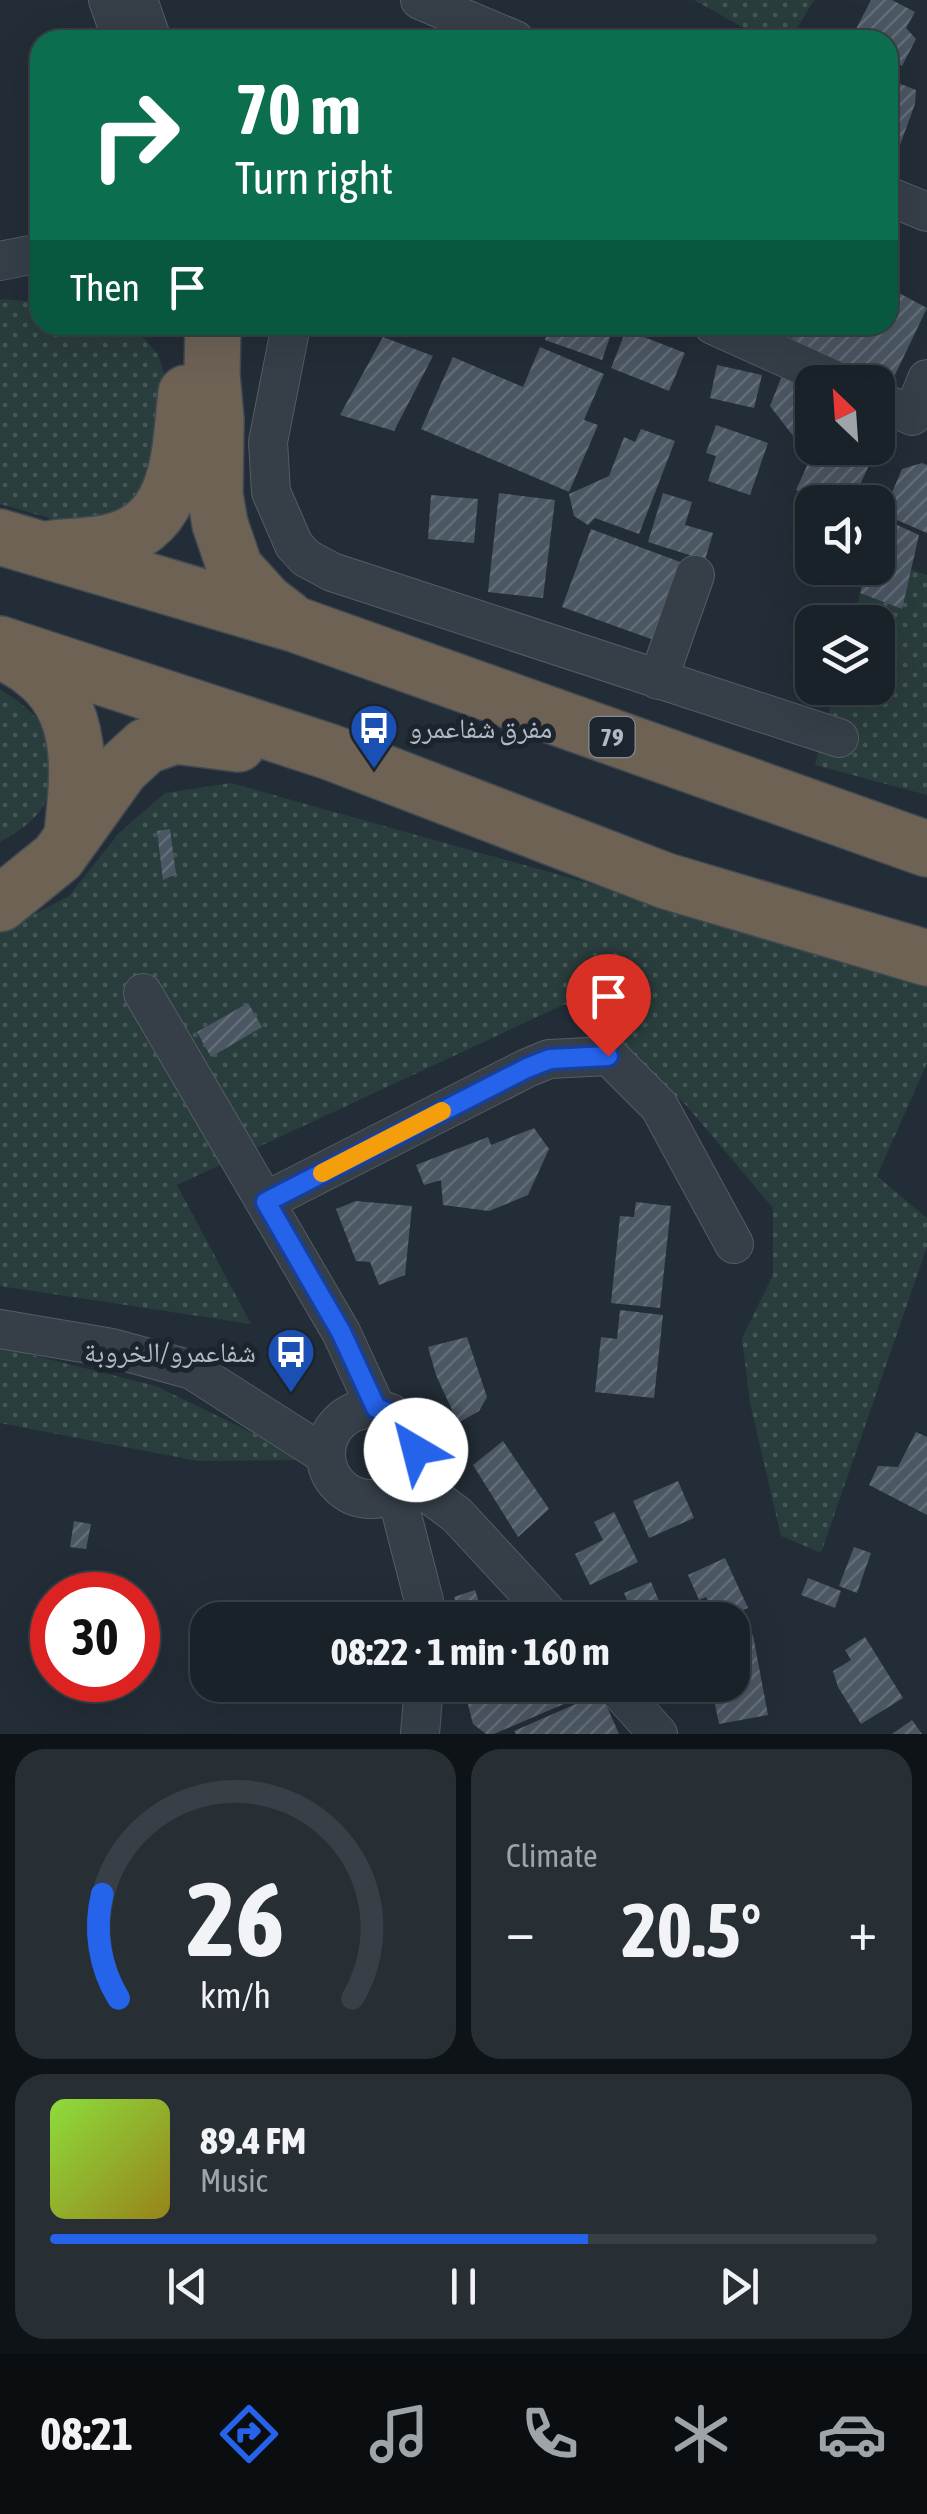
<!DOCTYPE html>
<meta charset="utf-8">
<style>
:root{--surface:#1a2229;--page:#272f35;--text:#f1f3f6;--muted:#9fa4a8;--line:#383f46;--accent:#2563eb}
body{margin:0;font-family:"Asap Condensed","Noto Naskh Arabic",sans-serif;background:var(--page);color:var(--text);height:100vh;display:flex;flex-direction:column;font-size:38px;white-space:nowrap}
*{box-sizing:border-box;margin:0}
p{font-size:32px;color:var(--muted)}
.icon{flex:none;width:55px;height:55px;fill:none;stroke:currentColor;stroke-width:2;stroke-linecap:round;stroke-linejoin:round}
.map{position:relative;height:1734px;overflow:hidden}
.details{display:flex;flex-direction:column;gap:15px;padding:15px;background:#0e1317;flex:1}
.details>*{flex:none}
.banner{position:absolute;left:30px;top:30px;width:868px;height:305px;border-radius:30px;box-shadow:0 10px 40px #0002,0 0 0 2px var(--line);background:#0b6e4f;color:#fff;overflow:hidden}
.needle{width:65px;rotate:335deg}
.tools{position:absolute;left:795px;top:365px;display:grid;gap:20px}
.tools a{display:grid;place-items:center;width:100px;height:100px;border-radius:20px;background:var(--surface);box-shadow:0 10px 40px #0002,0 0 0 2px var(--line);font-size:50px}
.speed{position:absolute;left:30px;top:1572px;display:flex;gap:20px;font-size:50px;font-weight:700;text-align:center}
.speed>*{display:grid;place-content:center;width:130px;height:130px;border-radius:50%;background:var(--surface);box-shadow:0 10px 40px #0002,0 0 0 2px var(--line);line-height:1}
.speed .limit{border:15px solid #d22;background:#fff;color:#111}
.pin{position:absolute;display:grid;place-items:center;width:85px;height:85px;color:#fff;margin:-102px -42px;border-radius:50% 50% 50% 0;rotate:-45deg;box-shadow:0 0 10px #0007}
.pin .icon{rotate:45deg}
.me{position:absolute;width:110px;margin:-55px;rotate:323deg;stroke-linejoin:round;filter:drop-shadow(0 0 8px #0008)}
.turn{display:flex;align-items:center;gap:35px;height:210px;padding:0 40px;font-size:45px}
.turn .icon{width:130px;height:130px;stroke-width:2.5}
.turn b{display:block;font-size:70px;line-height:85px}
.then{display:flex;align-items:center;height:95px;padding:0 40px;background:#0003;gap:20px;font-size:38px}
.big{font-size:75px;font-weight:700;line-height:1.1}
.details .widget{flex:1;display:flex;flex-direction:column;justify-content:center;gap:15px;min-width:0;padding:0 35px;border-radius:30px;background:var(--page)}
.details .dial{align-items:center;gap:0}
.dial svg{height:260px;overflow:visible;fill:none;stroke:var(--line);stroke-width:7;stroke-linecap:round;text-anchor:middle}
.dial text{fill:var(--text);stroke:none}
.song{display:flex;align-items:center;gap:30px}
.cover{width:120px;height:120px;border-radius:15px;background:linear-gradient(135deg,hsl(90 70% 55%),hsl(50 70% 35%))}
.played{height:10px;border-radius:5px;background:linear-gradient(90deg,var(--accent) 65%,var(--line) 65%)}
.keys{display:flex;justify-content:space-around;direction:ltr}
.heat{display:flex;justify-content:space-between;align-items:center;font-size:55px;direction:ltr}
.details .tiles{flex:1;display:grid;gap:15px;grid-template-columns:1fr 1fr}
.widget:last-child{grid-column:span 2}
.trip{position:absolute;left:190px;top:1602px;width:560px;height:100px;border-radius:30px;background:var(--surface);box-shadow:0 10px 40px #0002,0 0 0 2px var(--line);font-weight:700;line-height:100px;text-align:center}
.tabs{display:flex;height:160px;justify-content:space-around;align-items:center;background:#0a0e10;color:var(--muted)}
.tabs .icon{width:70px;height:70px}
.tabs .on{color:var(--accent)}
.tabs b{font-size:45px;color:var(--text)}
.map>svg:first-child{display:block}
.grass{fill:url(#grass-dots)}
.building{fill:url(#building-hatch)}
.lines{fill:none;stroke-linecap:round;stroke-linejoin:round}
.minor-casing{stroke:#545d66;stroke-width:40}
.highway-casing{stroke:#414a53;stroke-width:58}
.minor{stroke:#363f48;stroke-width:38}
.highway{stroke:#6d6254;stroke-width:55}
.route-casing{stroke:#184099;stroke-width:25}
.route{stroke:#2563eb;stroke-width:18}
.slow{stroke:#f59e0b;stroke-width:18}
.labels{text-anchor:middle;stroke-width:10;stroke-linejoin:round;paint-order:stroke}
.shield{fill:#1c242d;stroke:#848d97;stroke-width:2.5}
.shield-label{font-size:25px;font-weight:bold;fill:#b1bac4}
.poi-label{font-size:28px;fill:#b1bac4;stroke:#1c242d;text-anchor:start}
</style>
<div class="map">
<svg width="927" height="1734" viewBox="0 0 927 1734">
<defs>
<pattern id="grass-dots" width="8" height="8" patternUnits="userSpaceOnUse" patternTransform="scale(2.5)"><rect width="8" height="8" fill="#293d3c"/><path d="M2 2h.1M6 6h.1" fill="none" stroke="#465757" stroke-width="1.8" stroke-linecap="round"/></pattern>
<pattern id="building-hatch" width="6" height="6" patternUnits="userSpaceOnUse" patternTransform="scale(2.5)"><rect width="6" height="6" fill="#4b5763"/><path d="M-1 1l2-2M0 6l6-6M5 7l2-2" fill="none" stroke="#636d78"/></pattern>
</defs>
<rect width="100%" height="100%" fill="#232d37"/>
<path class="grass" d="M694,0H814L790,40H765Z
M0,299L40,302V325H126L143,337L158,354L167,382L163,467L134,515L74,525L0,504Z
M878,559L927,575V795L815,765L835,688H878V622H852L867,568H878Z
M0,689C15,699 31,709 41,725C52,743 54,791 42,808C32,823 16,833 0,842Z
M231,783L927,978V1063L877,1176L927,1218V1247L821,1553L781,1536L750,1403L742,1338L773,1275V1208L685,1104L565,1004L177,1185L251,1324L0,1286V932L69,896L119,833L165,793Z
M0,1347L156,1386L308,1460L198,1461L0,1423Z"/>
<path class="building" d="M871,0H892L915,12L906,28L916,39L902,66L888,58V40H877L856,29Z
M888,79L916,90L915,104L896,156L888,153Z
M888,287L927,308L882,402L878,382H848L775,325H888Z
M551,325H605L613,328L602,360L545,340Z
M626,330L685,353L669,391L611,368Z
M383,337L433,356L394,431L340,415Z
M540,347L604,374L584,420L598,425L569,492L421,429L453,357L523,387Z
M717,365L762,375L754,408L710,398Z
M783,373L812,399V435L800,445L770,406Z
M716,425L768,443L750,495L708,481L716,456L706,453Z
M641,429L675,441L639,534L595,518L588,525L574,516L569,494L609,476L624,437L635,442Z
M815,448H877L852,502H824L796,490Z
M922,463L927,465V533L883,514L902,469Z
M499,493L555,500L543,598L488,592Z
M663,493L692,502L685,525L713,533L705,560L648,542Z
M431,495L478,499L474,543L428,539Z
M884,519L919,535L902,609L860,593L868,568H878V539Z
M591,529L683,563L654,640L562,607Z
M170,829L176,874L163,880L157,831Z
M248,1003L262,1027L211,1057L197,1032Z
M534,1128L549,1149L528,1195L489,1211L443,1205L441,1180L424,1185L416,1165L488,1137L491,1145Z
M356,1201L412,1206L405,1275L379,1285L370,1262L356,1261L336,1209Z
M636,1202L671,1206L660,1308L611,1303L620,1216L634,1217Z
M620,1310L663,1315L654,1398L595,1392L601,1337L617,1339Z
M467,1337L487,1397L479,1411L458,1423L436,1375L428,1347Z
M916,1432L927,1437V1515L869,1485L878,1466L898,1467Z
M503,1441L549,1509L518,1537L473,1465Z
M678,1481L694,1518L649,1538L633,1501Z
M614,1512L638,1562L590,1585L575,1554L603,1540L594,1522Z
M74,1521L91,1524L86,1549L70,1547Z
M854,1547L871,1553L857,1593L839,1586Z
M725,1558L748,1608L716,1620L706,1597L699,1600L688,1575Z
M808,1578L841,1591L835,1608L801,1595Z
M651,1582L667,1620H624L619,1609L629,1605L624,1593Z
M475,1590L483,1614L494,1610L498,1620H462L454,1597Z
M753,1635L768,1715L719,1724L711,1685H732V1639Z
M865,1637L903,1698L861,1724L838,1687L833,1671L851,1660L845,1650Z
M463,1685H576L587,1694L494,1734H486L473,1724Z
M601,1693L619,1734H516L514,1731Z
M912,1720L922,1734H892Z"/>
<g class="lines">
<g class="minor-casing">
<path id="minor" d="M108,0L122,40
M138,0L152,40
M420,0L515,40
M888,196L927,212
M0,261L40,253
M291,325L268,442L271,492L294,545L306,558L332,572L839,738
M713,325L839,382
M878,400L912,416L927,379
M658,680L695,575
M143,993L341,1332L376,1408
M266,1201L527,1068L549,1059L609,1056L659,1106L734,1244
M0,1329L112,1348L192,1370L325,1455
M326 1454a45 45 0 1 1 90 0a45 45 0 1 1-90 0Z
M409,1479L457,1515L554,1620
M396,1492L424,1601V1620
M614,1685L658,1734
M420,1734L424,1685"/>
</g>
<g class="highway-casing">
<path id="highway" d="M213,325L212,375L216,419L215,495L220,524L235,568L266,602L287,618
M0,537L297,625L927,849
M53,548C72,546 91,546 109,542C182,526 179,452 186,393
M0,644L330,752L666,881L927,958
M7,654C16,659 26,664 34,671C87,710 78,778 72,834
M0,904L58,857L121,769L146,746L175,736L238,744"/>
</g>
<use href="#minor" class="minor"/>
<use href="#highway" class="highway"/>
</g>
<g class="lines">
<g class="route-casing">
<path id="route" d="M416,1450C410,1426 399,1415 376,1408L341,1332L266,1202L527,1068L550,1059L608,1056"/>
</g>
<use href="#route" class="route"/>
<path class="slow" d="M322,1173L442,1111"/>
</g>
<defs>
<g id="bus-pin" transform="scale(2.5)"><path d="M0 17L-7.5 6A9.5 9.5 0 1 1 7.5 6Z" fill="#1a4fb4" stroke="#1c242d"/><path d="M-5-6H5V4H4V6H2V4H-2V6H-4V4H-5ZM-3.5-4V0h7V-4ZM-3.5 1.2v1.5H-2V1.2ZM2 1.2v1.5H3.5V1.2Z" fill="#fff"/></g>
</defs>
<g fill-rule="evenodd">
<use href="#bus-pin" x="374" y="728"/>
<use href="#bus-pin" x="291" y="1352"/>
</g>
<g class="labels">
<rect class="shield" x="589.5" y="717" width="45" height="40" rx="8"/>
<g class="shield-label">
<text x="612" y="746">79</text>
</g>
<g class="poi-label">
<text x="409" y="738">مفرق شفاعمرو</text>
<text x="256" y="1362" text-anchor="end">شفاعمرو/الخروبة</text>
</g>
</g>
</svg>
<div class="tools">
<a><svg class="needle" viewBox="-14 -14 28 28"><path d="M0-13l5 13h-10z" fill="#e53935"/><path d="M0 13l5-13h-10z" fill="#9fa4a8"/></svg></a>
<a><svg class="icon" aria-label="sound" viewBox="0 0 24 24"><path d="M4 9h4l5-4v14l-5-4H4zM17 9q2 3 0 6"/></svg></a>
<a><svg class="icon" aria-label="layers" viewBox="0 0 24 24"><path d="M12 4l9 5-9 5-9-5zM3 14l9 5 9-5"/></svg></a>
</div>
<div class="speed"><div class="limit">30</div></div>
<div class="pin" style="left:608px;top:1056px;background:#d93025"><svg class="icon" aria-label="arrive" viewBox="0 0 24 24"><path d="M6 21V4h12l-3 4 3 4H6"/></svg></div>
<svg class="me" style="left:416px;top:1450px" viewBox="-20 -20 40 40"><circle r="19" fill="#fff"/><path d="M0-13L10 11 0 6-10 11z" fill="#2563eb"/></svg>
<div class="trip">08:22 · 1 min · 160 m</div>
<div class="banner">
<div class="turn"><svg class="icon" aria-label="right" viewBox="0 0 24 24"><path d="M7 20v-9h11M14 6l5 5-5 5"/></svg><div><b>70 m</b>Turn right</div></div>
<div class="then">Then<svg class="icon" aria-label="arrive" viewBox="0 0 24 24"><path d="M6 21V4h12l-3 4 3 4H6"/></svg></div>
</div>
</div>
<section class="details">
<div class="tiles">
<div class="widget dial"><svg viewBox="0 0 100 80">
<path d="M14 69A42 42 0 1 1 86 69"/>
<path d="M14 69A42 42 0 0 1 9 37" stroke="#2563eb"/>
<text x="50" y="56" font-size="32" font-weight="700">26</text>
<text x="50" y="72" font-size="11">km/h</text>
</svg></div>
<div class="widget"><p>Climate</p>
<div class="heat"><a>−</a><b class="big">20.5°</b><a>+</a></div>
</div>
<div class="widget">
<div class="song"><i class="cover"></i><div><b>89.4 FM</b><p>Music</p></div></div>
<div class="played"></div>
<div class="keys"><svg class="icon" aria-label="previous" viewBox="0 0 24 24"><path d="M18 5L8 12l10 7zM5 5v14"/></svg><svg class="icon" aria-label="pause" viewBox="0 0 24 24"><path d="M8 5v14M16 5v14"/></svg><svg class="icon" aria-label="next" viewBox="0 0 24 24"><path d="M6 5l10 7-10 7zM19 5v14"/></svg></div>
</div>
</div>
</section>
<nav class="tabs">
<b>08:21</b>
<svg class="icon on" aria-label="directions" viewBox="0 0 24 24"><path d="M12 3l9 9-9 9-9-9zM9 14v-3h6M13 9l2 2-2 2"/></svg>
<svg class="icon" aria-label="music" viewBox="0 0 24 24"><path d="M9 18V5l10-2v13"/><circle cx="6" cy="18" r="3"/><circle cx="16" cy="16" r="3"/></svg>
<svg class="icon" aria-label="phone" viewBox="0 0 24 24"><path d="M5 4h4l2 5-3 2q2 4 5 5l2-3 5 2v4C11 20 4 13 5 4z"/></svg>
<svg class="icon" aria-label="climate" viewBox="0 0 24 24"><path d="M12 3v18M4 7l16 10M4 17L20 7"/></svg>
<svg class="icon" aria-label="car" viewBox="0 0 24 24"><path d="M5 17H2v-5l4-1 3-4h7l3 4 3 1v5h-3M9 17h6M6 11h13"/><circle cx="7" cy="17" r="2"/><circle cx="17" cy="17" r="2"/></svg>
</nav>
